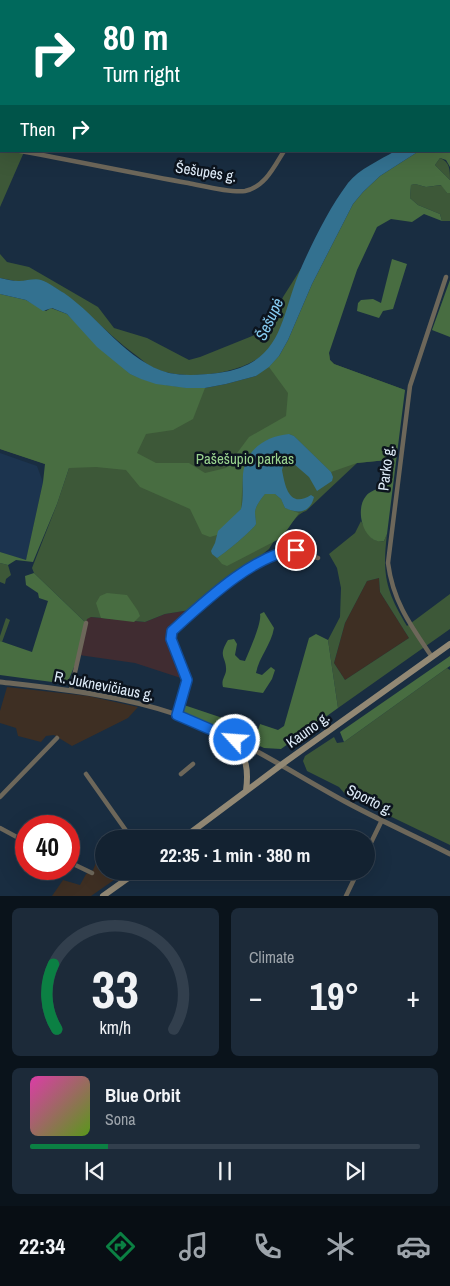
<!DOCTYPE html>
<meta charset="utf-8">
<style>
:root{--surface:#132231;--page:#1c2a39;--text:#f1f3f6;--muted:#9da4ab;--line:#323f4d;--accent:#0b8043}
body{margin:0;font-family:"Archivo Narrow",sans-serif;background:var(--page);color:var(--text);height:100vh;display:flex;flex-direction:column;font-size:19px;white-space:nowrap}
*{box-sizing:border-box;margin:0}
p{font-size:16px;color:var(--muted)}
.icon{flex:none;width:28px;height:28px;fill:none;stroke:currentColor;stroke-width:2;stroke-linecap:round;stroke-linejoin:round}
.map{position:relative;height:896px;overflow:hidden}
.drawer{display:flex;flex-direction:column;gap:12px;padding:12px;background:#0a131b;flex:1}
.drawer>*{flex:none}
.top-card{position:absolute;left:0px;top:0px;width:450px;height:152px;box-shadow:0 5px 20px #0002,0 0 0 1px var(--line);background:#00695c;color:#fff;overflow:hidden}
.speed{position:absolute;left:15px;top:815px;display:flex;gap:10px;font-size:25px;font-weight:700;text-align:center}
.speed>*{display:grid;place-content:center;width:65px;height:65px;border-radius:50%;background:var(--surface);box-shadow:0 5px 20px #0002,0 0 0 1px var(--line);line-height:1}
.speed .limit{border:8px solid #d22;background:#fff;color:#111}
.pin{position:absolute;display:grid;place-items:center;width:42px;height:42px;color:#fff;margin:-21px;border:2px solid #fff;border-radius:50%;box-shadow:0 1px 5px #0007}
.me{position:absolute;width:55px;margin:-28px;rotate:296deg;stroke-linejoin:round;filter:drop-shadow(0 0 4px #0008)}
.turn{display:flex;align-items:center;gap:18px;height:105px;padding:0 20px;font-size:22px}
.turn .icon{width:65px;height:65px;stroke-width:2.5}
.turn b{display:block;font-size:35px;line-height:42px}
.then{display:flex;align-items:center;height:48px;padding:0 20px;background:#0003;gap:10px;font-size:19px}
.big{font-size:38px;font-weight:700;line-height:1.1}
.drawer .card{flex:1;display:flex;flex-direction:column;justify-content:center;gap:8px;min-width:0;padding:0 18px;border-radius:8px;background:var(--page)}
.drawer .dial{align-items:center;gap:0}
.dial svg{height:130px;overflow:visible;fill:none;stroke:var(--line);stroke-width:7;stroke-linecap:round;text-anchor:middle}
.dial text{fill:var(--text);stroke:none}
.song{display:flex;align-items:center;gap:15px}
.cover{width:60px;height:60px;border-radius:8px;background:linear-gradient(135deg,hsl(320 70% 55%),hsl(90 70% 35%))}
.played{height:5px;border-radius:2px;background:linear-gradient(90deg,var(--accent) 20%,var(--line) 20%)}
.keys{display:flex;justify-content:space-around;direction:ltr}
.heat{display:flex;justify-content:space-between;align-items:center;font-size:28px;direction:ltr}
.drawer .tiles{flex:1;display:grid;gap:12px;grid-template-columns:1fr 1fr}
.card:last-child{grid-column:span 2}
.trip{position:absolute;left:95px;top:830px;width:280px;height:50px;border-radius:25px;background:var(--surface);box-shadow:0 5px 20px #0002,0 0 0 1px var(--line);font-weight:700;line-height:50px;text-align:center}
.tab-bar{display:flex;height:80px;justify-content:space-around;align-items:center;background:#080e14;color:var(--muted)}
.tab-bar .icon{width:35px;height:35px}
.tab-bar .selected{color:var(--accent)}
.tab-bar b{font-size:22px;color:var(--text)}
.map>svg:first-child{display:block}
.commercial{fill:#3e2f23}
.industrial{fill:#402c31}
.built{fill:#1c344f}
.green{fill:#3d5838;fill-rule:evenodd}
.forest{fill:#486d41}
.water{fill:#337190}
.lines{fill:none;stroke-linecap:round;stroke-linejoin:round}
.minor{stroke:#6d675a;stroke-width:4.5}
.tertiary{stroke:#6d675a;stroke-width:5}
.secondary{stroke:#928874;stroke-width:6}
.route-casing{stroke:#114b97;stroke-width:12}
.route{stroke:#1a73e8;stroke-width:9}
.labels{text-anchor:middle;stroke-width:5;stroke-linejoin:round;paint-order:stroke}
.street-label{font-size:15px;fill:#e0edfa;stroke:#0c141e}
.park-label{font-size:15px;fill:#9ad38f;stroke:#0c141e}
.water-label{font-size:16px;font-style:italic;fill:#88cef4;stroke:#0c141e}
</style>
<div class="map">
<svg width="450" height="896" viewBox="0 0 450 896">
<rect width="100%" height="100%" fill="#192d41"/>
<path class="commercial" d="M379,578L380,592L409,638L345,680L334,663L345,623L367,581Z
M7,687L88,696L138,707L128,718L72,746L54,735L46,736L41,742L18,736L16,728L0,723V711Z
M104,854V871H127L91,896H52L63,880L80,885L86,874L93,870L98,858Z"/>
<path class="industrial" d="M190,610L171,635L187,680L135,663L79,655L87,618L91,617L145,622L165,614Z"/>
<path class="built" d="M0,453L37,466L43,482L26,561L0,552Z"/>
<path class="green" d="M0,147L1,151L24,152L0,207Z
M440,158C450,162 450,170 450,180L435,165Z
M415,184L426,187L442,185L447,193H450V221H442L440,214L418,205L410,198L411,185Z
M0,254L7,262L29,267L98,307L114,328L147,338L189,360L200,357L260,333L271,325L283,297L302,267C293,291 286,324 272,345C253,375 181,383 152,367C146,364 141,359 137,356C119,343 104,328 88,314C75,303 63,291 48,284C37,278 27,282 15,281C10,280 5,279 0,278Z
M0,294L97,347L186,388H205L226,384L256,376L279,356L329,353L330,360L334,364L405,390L387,460L357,463L306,511C291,516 289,535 274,541L269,549L258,558L232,575L190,610L165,614L145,622L91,617L87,619L86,623L34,573L32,568L57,504L69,468L45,464L0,449Z
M361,521C367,531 371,543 384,541L387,534C382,575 386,591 407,626L450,594V629L338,708L328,640L340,617L341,588L337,568L329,554L355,533ZM379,578L380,592L409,638L345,680L334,663L345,623L367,581Z
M0,563L8,565L11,575L6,579L5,584L0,582Z
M6,618L10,620L2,642L0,641V636Z
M447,668L450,670V845L346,795L339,787L307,771L303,761L305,756L334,737L337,743L344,742Z"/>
<path class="forest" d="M450,123V167L446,160L440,158L435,165L450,180V193H447L441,185L426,187L415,184L411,185L410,198L418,205L440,214L442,221L424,214L412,222L391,219L377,227L357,270L329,353L330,360L334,364L405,390L387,534L384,541C364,545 354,510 366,496C369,492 375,490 379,488L387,460L357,463L331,472L294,436L289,434L243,475L241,509L217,535L210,537L202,534L190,509L140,487L126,470L96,467L69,468L57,504L33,562L16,560L8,565L0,563V552L26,560L43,482L45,464L0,449V294L26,300L46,311L51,308L67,314L130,374C154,385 179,388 205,388L193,419L173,430L146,434L137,453L156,463H189L205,473L226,468L249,437L286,416L288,393L269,367L279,356L288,340L312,284L353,204L363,192L380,176L419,151H449Z
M392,259L407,264L393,309L383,311L379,318L357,311L358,303L361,300L373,299L381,303Z
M450,280V337L432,330Z
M265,494H275L281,499L285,508L299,513L281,538L227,566L222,564L217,558C223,555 255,528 256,524C256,520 255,515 255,512C256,505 261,499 265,494Z
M34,573L86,623L79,655L67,684L0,675V641L32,652L48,601L39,598L38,593L26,585L25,576Z
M107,593L127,595L138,611L140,616L134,622L101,618L96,603L100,596Z
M264,612L274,628C271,645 259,657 256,673L262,675L271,667L275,670L272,679L263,693L223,687C221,680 225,677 226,671C227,656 217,658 228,640L234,639L237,644L235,655L240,660L245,661C249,651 262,623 260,614Z
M316,634L328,640L338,708L281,749L264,748L247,740H235L177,715L181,704L258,730L260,724L278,730L284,726L309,638Z
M450,656V666L447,668L344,742L340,732Z"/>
<path class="water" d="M395,151H419L380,176L363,192L353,204L312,284L288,340L279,356L269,367L256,376L226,384L205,388H186L156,384L141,379L130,374L97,347L67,314L52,308L43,311L26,300L0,294V278C6,279 12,281 19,281C26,281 35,278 41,280C50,283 57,289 64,293C99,317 127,362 169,373C184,376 202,375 218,373C286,363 279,317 302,266C314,239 330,207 348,183C359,169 380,160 395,151Z
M289,434L294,436L331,472L333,477L332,481L317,491L309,477L294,464L288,462L284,463L282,470C285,486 289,509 311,495L314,497C310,513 299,514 285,508L281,499L275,494H265C261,499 256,505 255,512C255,515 256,520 256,524C255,528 223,555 217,558L212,554L211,551L215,543L218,531L241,509C244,497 242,485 243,474C246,449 266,436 289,434Z"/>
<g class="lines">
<path class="minor" d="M328,0L330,1
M366,1L367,0
M0,147H1
M20,151C76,161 132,173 188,183C204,186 229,193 245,191C265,187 274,167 284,151
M432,657C411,626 393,602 388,563L410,386L446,277
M71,690L86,623
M177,715L187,680L171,639L172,631C197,608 259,551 293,550C301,550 310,556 318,558
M86,774L132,839
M181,774L193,764
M0,797L57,738
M0,828L26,842
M366,853L382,820
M69,862L92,873
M346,896L358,871"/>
<path class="tertiary" d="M0,682C59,689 119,695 175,714C236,735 289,771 344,801C379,820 415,836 450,854"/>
<path class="secondary" d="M235,740C246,760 249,768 246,791
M182,839L281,765L450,644
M103,896L138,871"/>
</g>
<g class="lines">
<g class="route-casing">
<path id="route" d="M235,740L177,715L187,680L171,639L172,631C202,604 255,553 296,550"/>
</g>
<use href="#route" class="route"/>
</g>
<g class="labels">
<g class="street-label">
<text transform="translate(206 172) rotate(9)" y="5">Šešupės g.</text>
<text transform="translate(386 468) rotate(-83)" y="5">Parko g.</text>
<text transform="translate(104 686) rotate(11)" y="5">R. Juknevičiaus g.</text>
<text transform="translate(308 730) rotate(-36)" y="5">Kauno g.</text>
<text transform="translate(370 800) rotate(27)" y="5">Sporto g.</text>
</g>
<g class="park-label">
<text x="245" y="464">Pašešupio parkas</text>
</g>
<g class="water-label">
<text transform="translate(269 319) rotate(-65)" y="6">Šešupė</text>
</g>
</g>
</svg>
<div class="speed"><div class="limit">40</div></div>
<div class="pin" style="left:296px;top:550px;background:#d93025"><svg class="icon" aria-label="arrive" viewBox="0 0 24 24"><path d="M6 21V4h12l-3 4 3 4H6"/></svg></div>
<svg class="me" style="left:235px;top:740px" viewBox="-20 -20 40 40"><circle r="17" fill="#1a73e8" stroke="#fff" stroke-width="3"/><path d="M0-11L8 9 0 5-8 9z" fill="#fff"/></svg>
<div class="trip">22:35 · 1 min · 380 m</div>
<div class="top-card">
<div class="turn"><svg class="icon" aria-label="right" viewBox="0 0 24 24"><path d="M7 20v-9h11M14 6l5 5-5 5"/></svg><div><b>80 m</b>Turn right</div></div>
<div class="then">Then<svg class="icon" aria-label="right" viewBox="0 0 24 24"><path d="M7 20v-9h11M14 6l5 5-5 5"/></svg></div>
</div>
</div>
<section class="drawer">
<div class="tiles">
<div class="card dial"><svg viewBox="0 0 100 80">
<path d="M14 69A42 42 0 1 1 86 69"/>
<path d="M14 69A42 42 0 0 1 12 29" stroke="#0b8043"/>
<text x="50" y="56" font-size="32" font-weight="700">33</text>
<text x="50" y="72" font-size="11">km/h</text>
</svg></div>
<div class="card"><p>Climate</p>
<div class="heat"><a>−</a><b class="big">19°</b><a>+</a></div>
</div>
<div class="card">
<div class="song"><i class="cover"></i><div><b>Blue Orbit</b><p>Sona</p></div></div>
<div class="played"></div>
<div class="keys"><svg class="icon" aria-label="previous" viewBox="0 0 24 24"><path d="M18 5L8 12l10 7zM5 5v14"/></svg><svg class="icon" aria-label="pause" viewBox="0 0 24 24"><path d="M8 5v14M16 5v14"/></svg><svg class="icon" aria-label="next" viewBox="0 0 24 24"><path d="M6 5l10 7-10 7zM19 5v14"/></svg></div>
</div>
</div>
</section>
<nav class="tab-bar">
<b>22:34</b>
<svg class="icon selected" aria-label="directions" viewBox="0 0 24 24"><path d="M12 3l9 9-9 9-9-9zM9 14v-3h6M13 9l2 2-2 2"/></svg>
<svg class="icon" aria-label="music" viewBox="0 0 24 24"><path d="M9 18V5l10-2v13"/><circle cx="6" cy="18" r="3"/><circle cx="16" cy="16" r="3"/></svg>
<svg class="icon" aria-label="phone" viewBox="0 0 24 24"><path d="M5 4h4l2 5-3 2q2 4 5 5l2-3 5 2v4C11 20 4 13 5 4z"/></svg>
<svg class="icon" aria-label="climate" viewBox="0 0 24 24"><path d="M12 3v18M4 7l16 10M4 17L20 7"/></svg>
<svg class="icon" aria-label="car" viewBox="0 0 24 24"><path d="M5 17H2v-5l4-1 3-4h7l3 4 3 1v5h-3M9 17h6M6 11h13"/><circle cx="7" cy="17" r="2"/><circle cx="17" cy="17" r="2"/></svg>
</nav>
